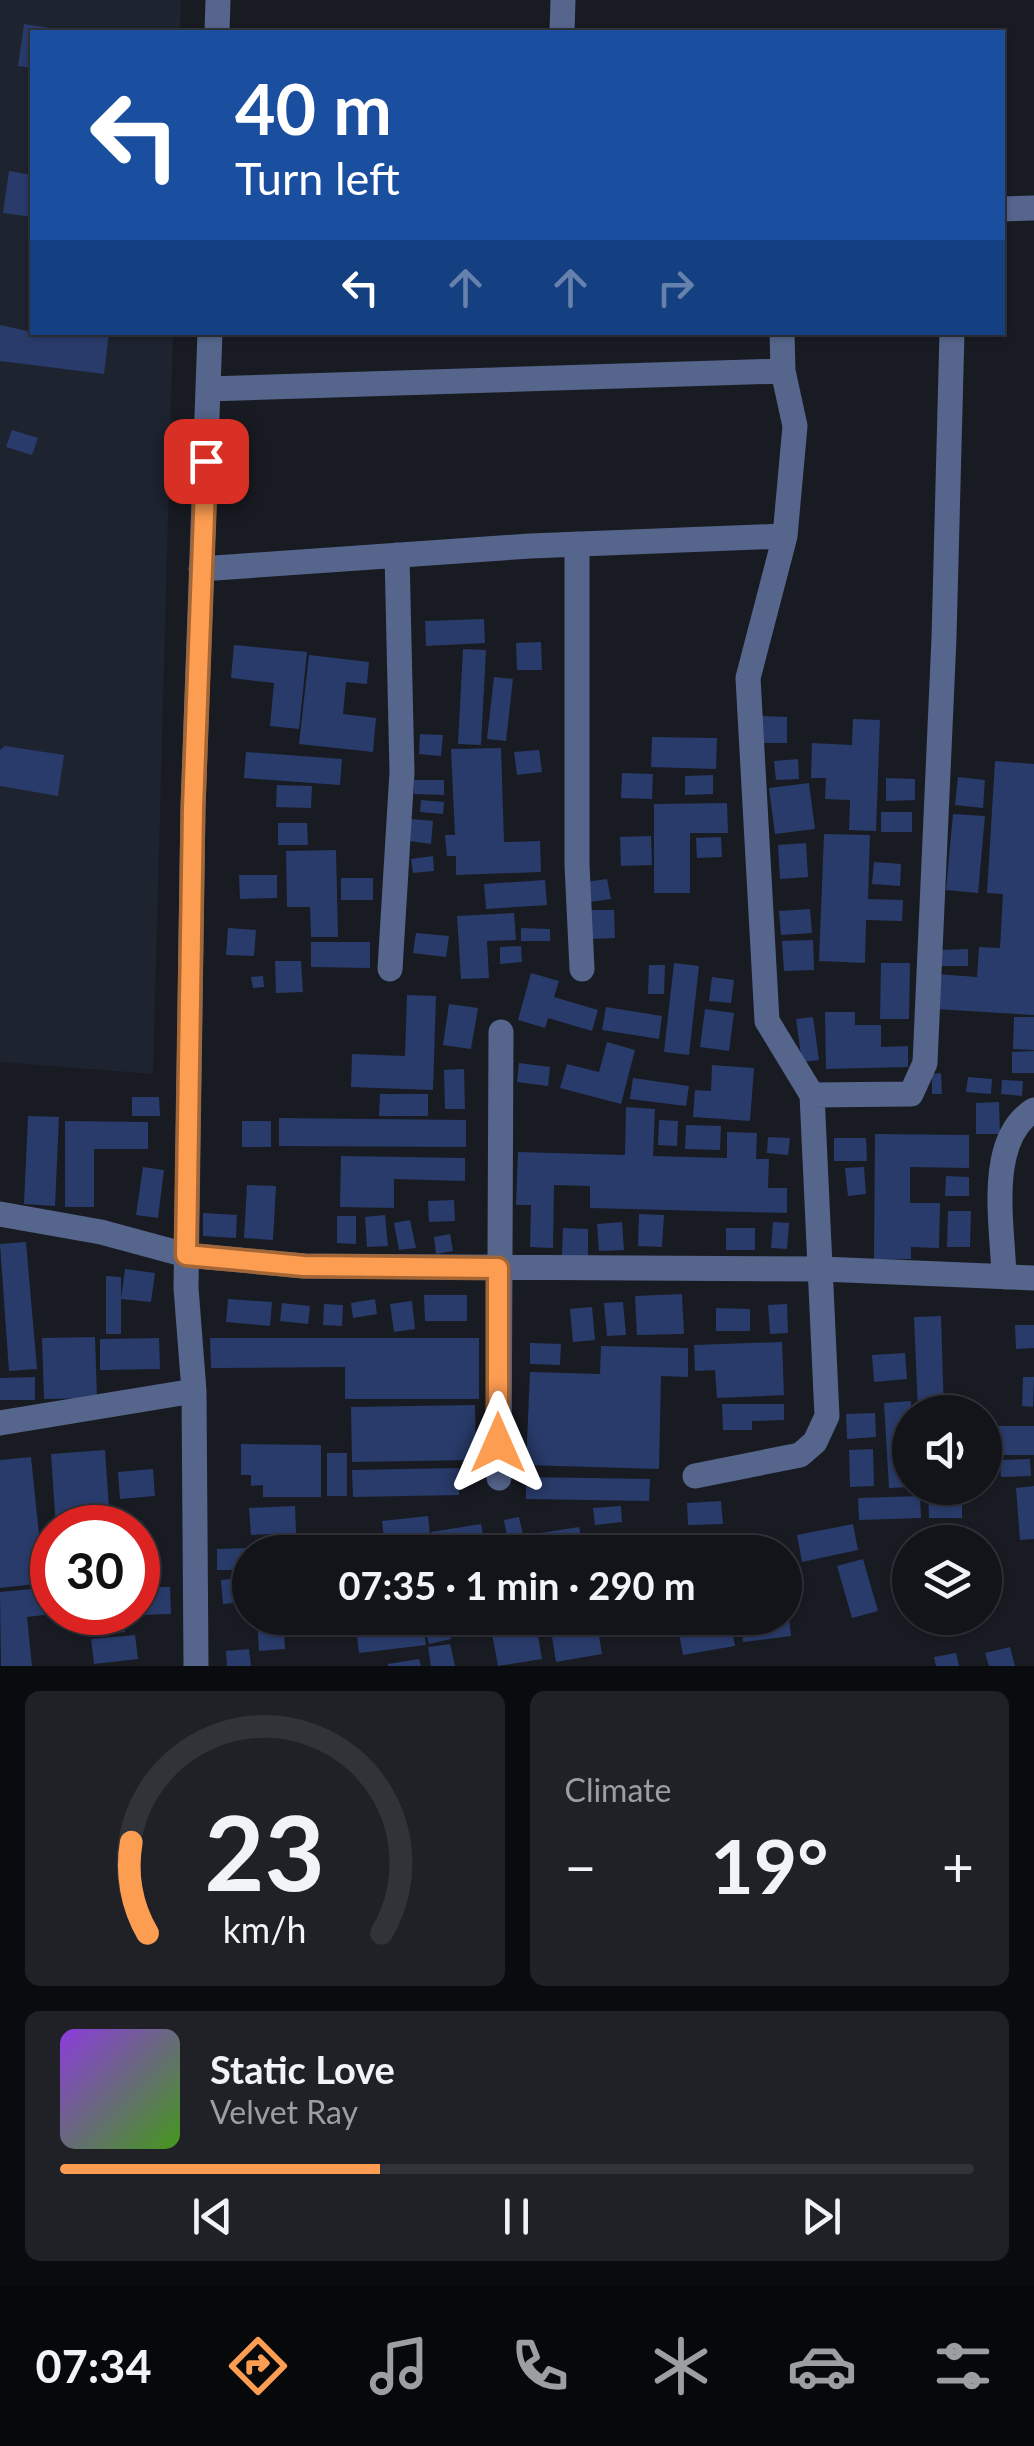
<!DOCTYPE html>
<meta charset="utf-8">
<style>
:root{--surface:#12141a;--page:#1f2127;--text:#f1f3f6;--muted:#9c9ea2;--line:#313339;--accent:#fc9d52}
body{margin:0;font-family:Lato,sans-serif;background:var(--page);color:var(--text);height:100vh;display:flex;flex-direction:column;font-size:38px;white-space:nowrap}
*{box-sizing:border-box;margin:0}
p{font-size:32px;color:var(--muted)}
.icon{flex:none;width:55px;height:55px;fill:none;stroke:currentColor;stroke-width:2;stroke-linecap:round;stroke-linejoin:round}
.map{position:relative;height:1666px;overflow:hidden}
.panel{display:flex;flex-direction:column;gap:25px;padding:25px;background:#0a0b0e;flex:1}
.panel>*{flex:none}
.top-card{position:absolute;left:30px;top:30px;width:975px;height:305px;border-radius:0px;box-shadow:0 2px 8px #0004,0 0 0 2px var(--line);background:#1a4fa0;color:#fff;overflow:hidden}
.tools{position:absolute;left:892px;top:1395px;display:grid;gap:20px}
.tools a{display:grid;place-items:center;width:110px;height:110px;border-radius:50%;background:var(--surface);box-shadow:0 2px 8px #0004,0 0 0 2px var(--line);font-size:50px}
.speed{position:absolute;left:30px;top:1505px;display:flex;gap:20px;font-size:50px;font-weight:700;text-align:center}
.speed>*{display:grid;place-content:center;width:130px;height:130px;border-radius:50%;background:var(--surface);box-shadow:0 2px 8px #0004,0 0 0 2px var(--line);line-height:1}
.speed .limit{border:15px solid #d22;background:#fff;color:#111}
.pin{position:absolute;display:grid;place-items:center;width:85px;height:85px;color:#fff;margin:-42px;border-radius:20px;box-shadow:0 5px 15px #0006}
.me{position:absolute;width:110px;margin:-55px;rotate:0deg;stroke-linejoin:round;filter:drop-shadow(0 0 8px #0008)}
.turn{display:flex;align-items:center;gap:35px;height:210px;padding:0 40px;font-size:45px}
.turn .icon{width:130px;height:130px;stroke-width:2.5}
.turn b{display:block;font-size:70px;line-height:85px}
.lanes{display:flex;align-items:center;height:95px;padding:0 40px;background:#0003;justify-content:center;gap:50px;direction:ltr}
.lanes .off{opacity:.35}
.big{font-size:75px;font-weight:700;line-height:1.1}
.panel .card{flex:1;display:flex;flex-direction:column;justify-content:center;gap:15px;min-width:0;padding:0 35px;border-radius:15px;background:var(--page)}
.panel .dial{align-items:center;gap:0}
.dial svg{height:260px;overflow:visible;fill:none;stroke:var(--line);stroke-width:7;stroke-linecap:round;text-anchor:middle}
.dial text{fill:var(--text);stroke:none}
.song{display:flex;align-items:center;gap:30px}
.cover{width:120px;height:120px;border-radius:15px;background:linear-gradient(135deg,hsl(270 70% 55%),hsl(100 70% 35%))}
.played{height:10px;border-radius:5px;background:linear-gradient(90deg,var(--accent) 35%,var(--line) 35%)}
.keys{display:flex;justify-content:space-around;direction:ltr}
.heat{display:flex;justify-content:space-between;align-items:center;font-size:55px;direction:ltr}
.panel .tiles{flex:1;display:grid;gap:25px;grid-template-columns:1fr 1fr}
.card:last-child{grid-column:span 2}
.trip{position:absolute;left:232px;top:1535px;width:570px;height:100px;border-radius:50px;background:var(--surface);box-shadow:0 2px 8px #0004,0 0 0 2px var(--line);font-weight:700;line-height:100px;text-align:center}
.menu{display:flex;height:160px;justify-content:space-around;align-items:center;background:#07080a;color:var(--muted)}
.menu .icon{width:70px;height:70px}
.menu .current{color:var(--accent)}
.menu b{font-size:45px;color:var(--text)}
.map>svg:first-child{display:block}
.built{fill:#1d232f}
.building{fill:#293b6a}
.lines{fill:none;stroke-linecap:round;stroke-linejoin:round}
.street{stroke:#55658c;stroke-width:25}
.route-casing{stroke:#a46635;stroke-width:25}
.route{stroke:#fc9d52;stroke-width:18}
</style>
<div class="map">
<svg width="1034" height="1666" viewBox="0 0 1034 1666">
<rect width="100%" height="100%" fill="#181b22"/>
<path class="built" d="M0,0H181L180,32H32V332L173,333L153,1074L0,1062Z"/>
<path class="building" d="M24,24L64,30L32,32V68L18,66Z
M9,171L32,175V217L3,213Z
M0,325L32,332H109L104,374L0,361Z
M12,430L38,438L32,455L6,447Z
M484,619L485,643L426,646L425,621Z
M541,642L542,670H517L516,643Z
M234,645L307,652L299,729L270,726L274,683L231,678Z
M463,649L486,650L481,745L458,744Z
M309,655L369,662L367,684L346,682L343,714L376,718L373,752L299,744Z
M494,677L513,679L506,741L487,739Z
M762,716L787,717V743H762Z
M853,719L880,720L876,831L849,830L850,800L825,799L826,778H811L812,743L852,745Z
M420,734L443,735L441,756L419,754Z
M652,737L717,738L716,769L651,767Z
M5,746L64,755L58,796L0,786V750Z
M501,748L504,842L540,841L541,872L456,875V856H447L445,835H455L451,749Z
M539,750L542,772L517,775L514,752Z
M246,752L342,759L340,785L244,778Z
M798,759L799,779L776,780L774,761Z
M995,761L1034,764V1015L935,1009L937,974L977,977L979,947L1000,948L1003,894L987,893Z
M622,773L653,774L652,799L621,798Z
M713,775V794L685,795V776Z
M958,777L985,780L983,808L955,805Z
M886,778L915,779V800L886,801Z
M414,780H444V795L414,794Z
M809,783L815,829L775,834L769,788Z
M277,785L312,786L311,808L276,807Z
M421,800L444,802L443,814L420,812Z
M727,803L728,833H690V893H654V804Z
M881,812H912V832H881Z
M953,814L985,816L978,893L946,890Z
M411,819L433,821L431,844L410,841Z
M278,823H307L308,845H278Z
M824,834L870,835L868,899L903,900L902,921L866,920L865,963L819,961Z
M651,836L652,865L621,866L620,837Z
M721,837L722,857L697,858L696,838Z
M806,843L808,877L780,879L778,845Z
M336,850L338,937H311L310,907H287L286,851Z
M433,856L434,871L413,873L411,859Z
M874,862L901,864L900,886L872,884Z
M239,875H277V898L240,899Z
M341,878H373V900H341Z
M607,879L611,899L590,902L586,882Z
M545,880L547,905L486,909L484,884Z
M810,909L812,933L781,935L779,911Z
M590,910H614L615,938L591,939Z
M514,913L516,940L487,941L489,978L461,979L457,916Z
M228,928L256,930L254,956L226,955Z
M521,928L550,929V941H521Z
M416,933L449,936L446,957L413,953Z
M813,940L814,970L784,971L782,941Z
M311,942H370V968L311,967Z
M521,946L522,962L500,964V947Z
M968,949V966H939V950Z
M275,961H301L303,992L276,993Z
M674,963L699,966L689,1055L664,1052Z
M881,963H910L909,1019H880Z
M649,965H665L664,994H648Z
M531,973L559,981L554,997L598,1010L592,1031L548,1018L545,1028L518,1020Z
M263,976L264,987L253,988L251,977Z
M712,977L734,980L731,1003L709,1001Z
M407,995L436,996L433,1090L351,1087L352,1054L405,1056Z
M449,1004L478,1008L471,1049L443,1045Z
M606,1007L662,1016L659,1039L602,1030Z
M705,1009L734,1013L729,1051L700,1047Z
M825,1012H855V1025H881V1047L908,1046V1067L826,1069Z
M813,1017L819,1060L802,1062L796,1019Z
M1014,1017H1034V1050L1013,1049Z
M607,1042L635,1050L621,1104L560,1088L567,1064L599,1072Z
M1034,1051V1073H1012V1052Z
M519,1063L550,1067L548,1086L517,1082Z
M712,1065L754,1068L750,1121L693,1117L695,1090L711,1091Z
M464,1069L465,1109H445L444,1070Z
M941,1073L942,1094H932V1074Z
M968,1077L992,1079L991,1094L966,1092Z
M633,1078L689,1086L686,1106L630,1099Z
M1002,1080L1023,1081L1022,1096L1001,1094Z
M380,1094H428V1116H379Z
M132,1097H159L160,1116H132Z
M999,1102L1000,1134H976V1103Z
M626,1107L655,1109L653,1156L727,1158V1132L757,1133L756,1159H769L768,1188H787V1213L590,1208V1186L554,1185L553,1248L530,1247L531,1205H516L518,1152L625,1155Z
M28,1116L59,1117L55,1206L24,1204Z
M279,1118L466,1120V1147L279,1146Z
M659,1120L678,1121L677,1146L658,1145Z
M65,1121L148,1122V1149H94V1207H65Z
M242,1121H271V1147H242Z
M686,1125L721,1126L720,1150L685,1149Z
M875,1134L969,1135V1168L910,1167V1203H940L939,1248L911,1247V1259H874Z
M768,1137L790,1138L788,1155L767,1153Z
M834,1138H866L867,1161H834Z
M341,1156L465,1158V1181L394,1179V1208L340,1207Z
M143,1167L164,1170L158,1218L136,1215Z
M864,1167L866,1194L848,1196L845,1168Z
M946,1176L969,1177V1196H945Z
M247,1185L276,1186L273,1240L244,1238Z
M454,1200L455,1221L429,1222L428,1201Z
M948,1211H971L970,1247H947Z
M203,1213L237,1215L236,1238L203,1236Z
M639,1214L664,1215L662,1247L638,1246Z
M385,1215L388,1246L367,1247L365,1217Z
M337,1216H356V1244L337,1243Z
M410,1220L416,1248L399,1250L394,1223Z
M622,1222L624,1250L599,1251L597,1224Z
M773,1222L789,1223L787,1249L771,1248Z
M563,1228L588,1229V1256H562Z
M726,1228H755V1250H726Z
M450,1234L453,1251L436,1254L434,1237Z
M26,1242L37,1369L9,1371L0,1244Z
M125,1269L155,1273L151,1302L121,1299Z
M106,1276L121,1277V1334H106Z
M682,1294L684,1334L637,1335L635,1296Z
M424,1295H467V1321H425Z
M228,1299L272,1302L270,1326L226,1322Z
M375,1299L377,1314L353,1318L351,1303Z
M412,1301L415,1329L394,1332L390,1304Z
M623,1302L626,1335L607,1336L604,1303Z
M282,1303L310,1306L308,1324L280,1321Z
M324,1304L343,1305L342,1326L323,1325Z
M787,1304L788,1333L770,1334L768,1305Z
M592,1307L595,1340L573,1342L570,1309Z
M716,1308L750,1309V1331H716Z
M941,1316L944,1412H918L914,1317Z
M1015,1325H1034V1348L1016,1349Z
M95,1337L97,1398L44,1399L42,1338Z
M159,1338L160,1369L100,1370V1339Z
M210,1338H479V1399H345V1367L211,1368Z
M782,1342L784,1395L717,1398L715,1370L695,1371L694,1345Z
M530,1343L561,1344L560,1365L530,1364Z
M601,1346L688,1348V1377L661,1376L659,1469L526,1465L530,1372L600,1374Z
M905,1353L907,1379L874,1382L872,1355Z
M35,1377V1400H0V1378Z
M1023,1377H1034L1033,1407L1022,1406Z
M911,1401L910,1487L889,1488L884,1403Z
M722,1404H784V1420L752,1421V1430H723Z
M475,1405L476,1460L352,1462L351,1407Z
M875,1413L876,1437L847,1439L846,1414Z
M985,1426H1034V1455H985Z
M241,1444L321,1445V1497H263V1485L251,1486V1475H241Z
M873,1449L874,1486L850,1487L849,1450Z
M105,1450L110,1523L142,1521L146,1573H138V1528H56L51,1454Z
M327,1453H347V1496H327Z
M31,1457L44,1583L0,1588V1460Z
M1030,1459L1031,1476L1001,1477L1000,1460Z
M459,1468V1495L353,1497L352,1470Z
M153,1469L155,1496L120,1499L118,1472Z
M526,1477L650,1479L649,1501L526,1499Z
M1034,1486V1539L1020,1540L1016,1488Z
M928,1488H962V1518H929Z
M920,1496L921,1518L859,1520L858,1498Z
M721,1501L723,1524L688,1525L687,1503Z
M295,1506L296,1533L251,1535L249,1508Z
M621,1506L622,1522L595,1525L593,1508Z
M428,1516L431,1543L385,1548L382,1521Z
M519,1517L526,1548L510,1552L504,1520Z
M481,1524L486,1550L434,1552L431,1532Z
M853,1524L858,1550L802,1562L797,1535Z
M579,1527L584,1552H537L534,1534Z
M336,1539L337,1552H252L251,1545Z
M246,1548V1570H217V1549Z
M863,1559L878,1611L852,1618L837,1566Z
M249,1577L250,1601L223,1604L221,1580Z
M151,1580V1587H170L171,1614L138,1615V1581Z
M52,1587V1614L27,1617L32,1666H1L0,1592Z
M86,1612H123L125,1632L89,1636Z
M789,1617L791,1636L743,1642L741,1623Z
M257,1618H307L308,1632L284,1633L285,1649L259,1651Z
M315,1618H346L347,1629L315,1631Z
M451,1618H473L475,1627L453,1630Z
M489,1618H535L542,1659L498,1666Z
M549,1618H596L602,1654L556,1662Z
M676,1618H701L704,1630L731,1624L735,1646L683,1655Z
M422,1619L426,1645L359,1653L356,1627Z
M446,1620L451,1639L429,1644L424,1625Z
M135,1635L138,1659L94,1664L91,1639Z
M450,1644L455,1666H431L428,1647Z
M1010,1647L1015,1666H989L985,1653Z
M249,1649L251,1666H227L226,1651Z
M956,1653L959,1666H936L934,1657Z
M419,1659L421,1666H388V1664Z"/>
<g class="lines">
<path class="street" d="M217,32L218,0
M562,32L563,0
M1002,209L1034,208
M208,389L783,371
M577,544V865L582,969
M201,569L530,546L785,536
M390,969L402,772L397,555
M812,1095L911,1094L925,1063L944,638L952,332
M0,1214L101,1232L186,1255L304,1266L822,1269L1034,1278
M1004,1277C1003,1228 985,1140 1034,1110
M0,1423L194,1391
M695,1476L800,1455L815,1442L827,1416L812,1095L767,1021L748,678L785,536L795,426L783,371L782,332
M499,1478L501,1032
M196,1666L194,1391L186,1288L193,808L210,332"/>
</g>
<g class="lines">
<g class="route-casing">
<path id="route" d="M206,461L193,808L186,1255L304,1266L498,1268V1443"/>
</g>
<use href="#route" class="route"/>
</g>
</svg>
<div class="tools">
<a><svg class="icon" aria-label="sound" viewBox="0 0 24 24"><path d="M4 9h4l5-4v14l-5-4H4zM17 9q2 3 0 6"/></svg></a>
<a><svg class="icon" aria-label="layers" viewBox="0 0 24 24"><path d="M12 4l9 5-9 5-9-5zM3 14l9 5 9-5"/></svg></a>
</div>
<div class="speed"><div class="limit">30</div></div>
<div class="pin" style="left:206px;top:461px;background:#d93025"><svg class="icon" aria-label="arrive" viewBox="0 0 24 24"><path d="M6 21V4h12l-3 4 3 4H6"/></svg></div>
<svg class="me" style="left:498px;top:1443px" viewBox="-20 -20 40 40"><path d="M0-17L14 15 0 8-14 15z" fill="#fc9d52" stroke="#fff" stroke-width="4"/></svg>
<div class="trip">07:35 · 1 min · 290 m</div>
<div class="top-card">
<div class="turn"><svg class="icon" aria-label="left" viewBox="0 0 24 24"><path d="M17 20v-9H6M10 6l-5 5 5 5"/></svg><div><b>40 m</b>Turn left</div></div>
<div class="lanes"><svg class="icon" aria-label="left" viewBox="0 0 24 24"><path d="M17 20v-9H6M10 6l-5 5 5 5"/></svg><svg class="icon off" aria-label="ahead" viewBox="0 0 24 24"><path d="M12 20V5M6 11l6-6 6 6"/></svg><svg class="icon off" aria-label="ahead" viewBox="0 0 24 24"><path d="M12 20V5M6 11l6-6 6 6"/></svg><svg class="icon off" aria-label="right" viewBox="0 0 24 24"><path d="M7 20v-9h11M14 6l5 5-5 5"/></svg></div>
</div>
</div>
<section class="panel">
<div class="tiles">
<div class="card dial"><svg viewBox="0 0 100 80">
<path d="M14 69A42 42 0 1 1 86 69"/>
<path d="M14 69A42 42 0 0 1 9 41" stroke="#fc9d52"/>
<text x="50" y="56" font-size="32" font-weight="700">23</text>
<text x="50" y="72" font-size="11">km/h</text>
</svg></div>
<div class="card"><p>Climate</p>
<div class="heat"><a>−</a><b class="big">19°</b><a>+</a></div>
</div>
<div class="card">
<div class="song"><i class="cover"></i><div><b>Static Love</b><p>Velvet Ray</p></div></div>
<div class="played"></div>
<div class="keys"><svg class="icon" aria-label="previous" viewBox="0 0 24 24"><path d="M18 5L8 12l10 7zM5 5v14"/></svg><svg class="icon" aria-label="pause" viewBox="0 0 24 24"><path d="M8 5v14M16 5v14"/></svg><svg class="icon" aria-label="next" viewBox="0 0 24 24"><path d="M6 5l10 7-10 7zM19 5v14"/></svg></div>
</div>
</div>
</section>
<nav class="menu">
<b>07:34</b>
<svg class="icon current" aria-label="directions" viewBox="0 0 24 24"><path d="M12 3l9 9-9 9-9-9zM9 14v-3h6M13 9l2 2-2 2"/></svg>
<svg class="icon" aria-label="music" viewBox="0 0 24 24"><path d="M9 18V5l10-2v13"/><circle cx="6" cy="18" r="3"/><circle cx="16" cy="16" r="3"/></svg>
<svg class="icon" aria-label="phone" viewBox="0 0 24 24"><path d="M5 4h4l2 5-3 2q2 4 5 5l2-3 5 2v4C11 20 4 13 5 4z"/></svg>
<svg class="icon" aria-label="climate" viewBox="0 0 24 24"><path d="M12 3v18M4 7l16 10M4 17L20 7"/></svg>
<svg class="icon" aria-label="car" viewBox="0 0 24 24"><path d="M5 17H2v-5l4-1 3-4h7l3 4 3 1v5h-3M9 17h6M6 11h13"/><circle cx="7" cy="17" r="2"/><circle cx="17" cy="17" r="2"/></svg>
<svg class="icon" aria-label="filters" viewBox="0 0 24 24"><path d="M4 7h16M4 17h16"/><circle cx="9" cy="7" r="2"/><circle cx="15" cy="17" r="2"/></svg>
</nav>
